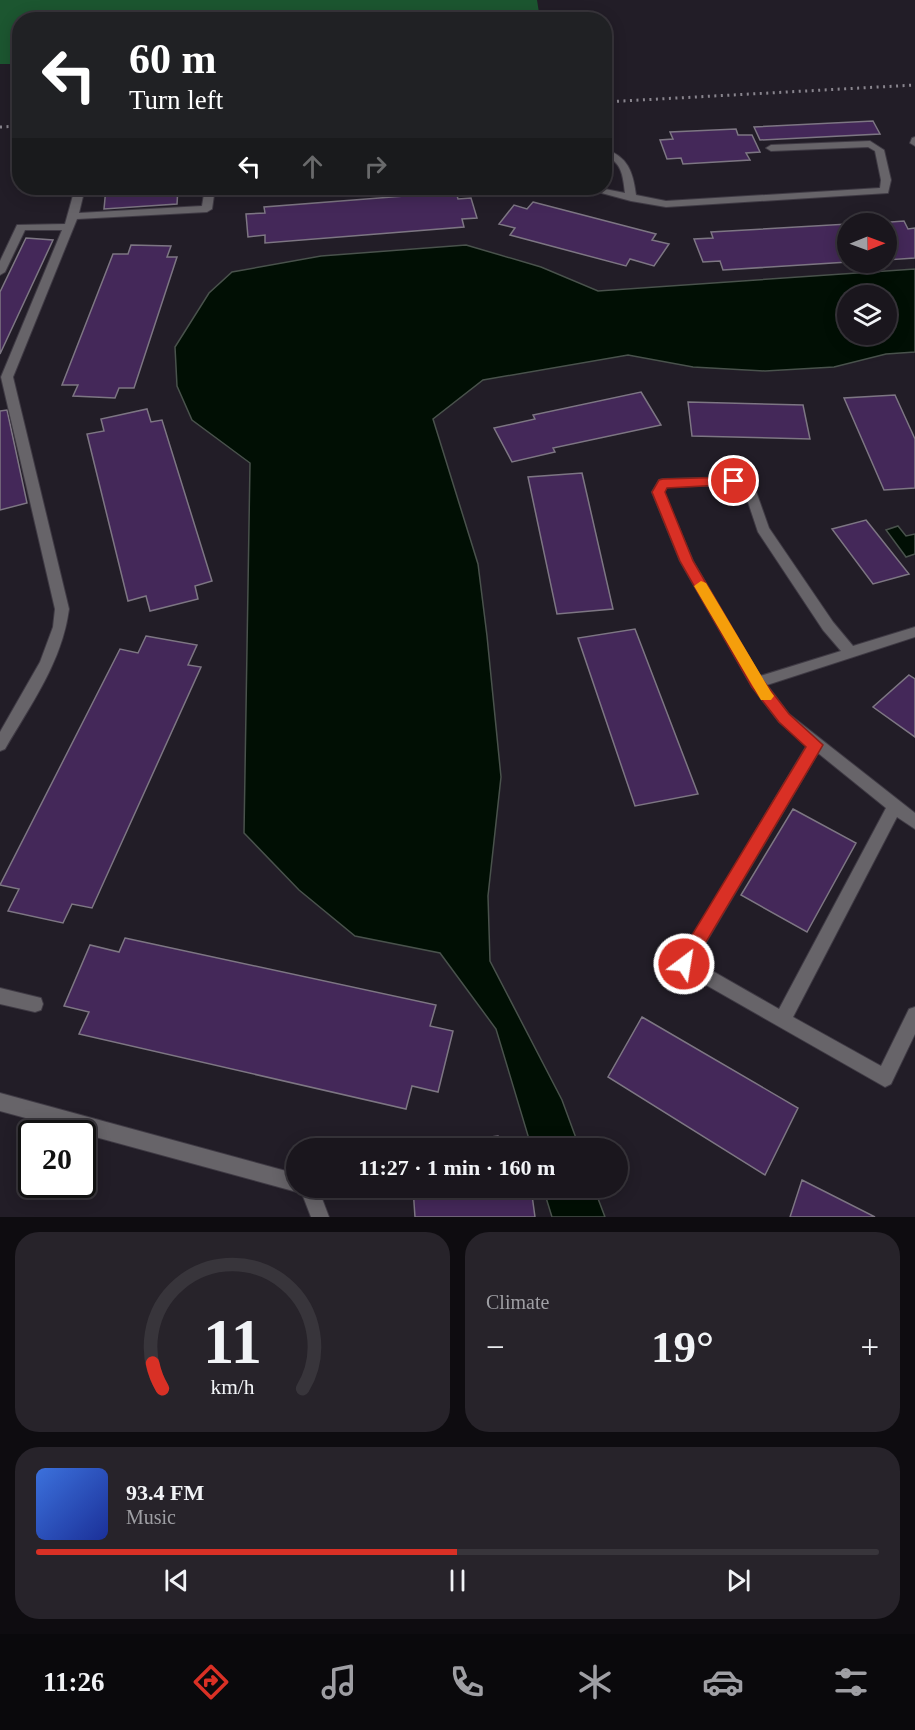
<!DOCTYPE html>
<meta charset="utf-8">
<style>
:root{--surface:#1a161d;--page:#27232a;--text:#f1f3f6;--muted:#9f9fa4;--line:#38353b;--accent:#d93025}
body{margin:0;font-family:Georgia,serif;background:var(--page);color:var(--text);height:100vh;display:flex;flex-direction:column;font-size:22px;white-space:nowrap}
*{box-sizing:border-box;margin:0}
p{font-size:20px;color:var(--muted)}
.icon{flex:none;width:33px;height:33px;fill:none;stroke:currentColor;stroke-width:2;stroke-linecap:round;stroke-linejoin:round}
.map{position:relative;height:1217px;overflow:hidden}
.side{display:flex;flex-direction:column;gap:15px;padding:15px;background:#0e0c10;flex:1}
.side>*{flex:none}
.guide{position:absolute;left:12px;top:12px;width:600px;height:183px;border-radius:24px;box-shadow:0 3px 15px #0003,0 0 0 2px var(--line);background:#202124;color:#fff;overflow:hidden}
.needle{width:39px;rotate:89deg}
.tools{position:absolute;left:837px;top:213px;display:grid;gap:12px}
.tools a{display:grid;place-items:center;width:60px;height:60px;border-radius:50%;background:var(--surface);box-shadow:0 3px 15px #0003,0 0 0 2px var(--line);font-size:30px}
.speed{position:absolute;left:18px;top:1120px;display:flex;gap:12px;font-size:30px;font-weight:700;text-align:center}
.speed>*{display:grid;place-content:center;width:78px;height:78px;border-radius:50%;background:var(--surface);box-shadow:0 3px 15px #0003,0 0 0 2px var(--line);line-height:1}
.speed .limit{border:3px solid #111;border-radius:9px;background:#fff;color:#111}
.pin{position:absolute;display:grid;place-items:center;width:51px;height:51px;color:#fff;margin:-26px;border:3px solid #fff;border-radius:50%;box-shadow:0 2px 6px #0007}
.me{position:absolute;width:66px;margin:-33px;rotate:31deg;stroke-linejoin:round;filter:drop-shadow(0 0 4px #0008)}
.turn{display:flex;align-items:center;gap:21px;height:126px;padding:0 18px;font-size:27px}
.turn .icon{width:78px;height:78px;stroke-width:2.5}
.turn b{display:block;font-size:42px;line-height:51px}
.lanes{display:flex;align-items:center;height:57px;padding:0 18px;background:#0003;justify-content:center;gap:30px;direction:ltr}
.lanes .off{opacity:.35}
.big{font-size:45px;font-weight:700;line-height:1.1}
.side .widget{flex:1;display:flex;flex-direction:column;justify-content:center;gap:9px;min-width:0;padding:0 21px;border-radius:24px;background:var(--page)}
.side .dial{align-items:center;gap:0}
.dial svg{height:156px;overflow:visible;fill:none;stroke:var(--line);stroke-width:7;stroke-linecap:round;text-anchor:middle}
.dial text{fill:var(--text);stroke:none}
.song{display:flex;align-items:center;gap:18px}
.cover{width:72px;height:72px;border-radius:9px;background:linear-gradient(135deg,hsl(220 70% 55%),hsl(230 70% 35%))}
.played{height:6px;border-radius:3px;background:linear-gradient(90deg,var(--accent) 50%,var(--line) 50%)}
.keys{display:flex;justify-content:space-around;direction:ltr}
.heat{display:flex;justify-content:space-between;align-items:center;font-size:33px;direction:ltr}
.side .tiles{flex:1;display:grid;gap:15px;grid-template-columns:1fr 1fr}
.widget:last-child{grid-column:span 2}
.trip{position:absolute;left:286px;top:1138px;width:342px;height:60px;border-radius:30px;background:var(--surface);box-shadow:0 3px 15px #0003,0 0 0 2px var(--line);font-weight:700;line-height:60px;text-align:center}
.tabs{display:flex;height:96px;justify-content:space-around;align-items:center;background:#0a090c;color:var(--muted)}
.tabs .icon{width:42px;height:42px}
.tabs .on{color:var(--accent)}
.tabs b{font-size:27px;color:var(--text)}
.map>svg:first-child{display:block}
.forest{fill:#1c5630}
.water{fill:#010f04;stroke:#49524c;stroke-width:1.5;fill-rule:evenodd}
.building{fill:#442859;stroke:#7d7683;stroke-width:1.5}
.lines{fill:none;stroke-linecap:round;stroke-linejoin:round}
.lane-casing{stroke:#3f3a44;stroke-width:2}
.lane{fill:#676469;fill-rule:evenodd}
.rail{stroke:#89858e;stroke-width:3;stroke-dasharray:2 4.5;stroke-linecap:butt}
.route{fill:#d93025;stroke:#8d1f18;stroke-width:1.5}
.slow{fill:#f59e0b}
</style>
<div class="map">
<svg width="915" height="1217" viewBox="0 0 915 1217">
<rect width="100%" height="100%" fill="#221d27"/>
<path class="forest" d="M0,0H537L540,19L20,20L19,64H0Z"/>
<path class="water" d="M466,245L541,267L598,291L915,269V352L886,354L834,367L765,371L693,367L628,355L483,380L433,419L478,564L487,636L501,777L488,896L490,961L562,1100L580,1149H532L496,1029L440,953L355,936L299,890L244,833L250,463L192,420L177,386L175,347L209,293L232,272L321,256ZM848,296H886V334H848Z
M898,526L906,536L915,534V554L906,557L886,530Z
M543,1188H594L605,1217H552Z"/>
<path class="building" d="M873,121L880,134L760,140L754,127Z
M736,129L738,135H752L760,152L746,153L750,160L683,164L681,158L667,159L660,140L673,139L670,132Z
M106,188H178L177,204L104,209Z
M456,192L458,199L471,198L477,218L462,219L464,227L265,243V235L248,237L246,214L265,213L264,207Z
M533,202L656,234L652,240L669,244L654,266L630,259L626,266L510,235L515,228L499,224L514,205L527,209Z
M904,221L908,229L915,228V258L886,260V224H863Z
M848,224V262L723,270L720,261L703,262L694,239L713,238L711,232Z
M26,238L53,240L0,354V292Z
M131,245L171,246L167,257H177L134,388H119L115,398L73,396L78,385H62L113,254H128Z
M641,392L661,425L553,448L555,452L512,462L494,428L535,419L533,415Z
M895,395L915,439V488L884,490L844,398Z
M688,402L803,405L810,439L692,436Z
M147,409L151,422L162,420L212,581L195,586L198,599L150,611L146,596L128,601L87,434L104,431L101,419Z
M7,410L27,503L0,510V411Z
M582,473L613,609L557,614L528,477Z
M866,520L909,574L873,584L832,529Z
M635,629L698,794L635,806L578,638Z
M146,636L197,645L188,665L201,667L92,908L72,904L63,923L8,911L19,889L0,885L120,649L138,653Z
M909,675L915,679V737L873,707Z
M793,809L856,843L807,932L741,895Z
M125,938L436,1005L430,1026L453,1031L438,1092L412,1086L406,1109L79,1034L89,1012L64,1006L90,945L119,952Z
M642,1017L798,1108L765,1175L608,1077Z
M498,1136L500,1149H432V1144Z
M802,1180L875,1217H790Z
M413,1188H531L535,1217H415Z"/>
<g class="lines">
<g class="lane-casing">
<path id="lane" d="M915,137V146L910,143L912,138Z
M870,141L884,150L891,180L888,193L666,207L631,201L583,188H600L625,193C623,176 622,162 604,155V149C628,156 633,172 636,195L666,201L880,188L881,180L875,151L868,147L771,151L766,148L771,145Z
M75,188H85L79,213L202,206L205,188H215L212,209L207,212L77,219L13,377L69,609C62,662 31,704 5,749L0,751V732L40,662L53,627L55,609L1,377L62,230H25L5,272L0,275V261L17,225L65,224Z
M734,477L752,480L769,528L833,622L853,646L915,627V637L767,685L789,714L915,813V829L897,817L793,1017L881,1066L909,1009L915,1007V1034L891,1084L885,1087L678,969L676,964L807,745L779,722L752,687L680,561L652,492L659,480L663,479ZM734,485L743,487L758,532L823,630L841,651L760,676L693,561L664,492L667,487ZM818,753L886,808L779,1009L695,961Z
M0,988L41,998L43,1004L41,1010L35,1012L0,1004Z
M0,1093L297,1174V1188H318L329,1217H311L301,1191L297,1192L0,1111Z"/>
</g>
<use href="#lane" class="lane"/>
<path class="rail" d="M604,102L915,85
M0,127L20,126"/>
</g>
<path class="route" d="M734,477L739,478V484L667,488L665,492L693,561L762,679L789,714L823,745L690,969L684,971L678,969L676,964L678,958L806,747L779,722L752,687L680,561L652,492L659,480L663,479Z"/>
<path class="slow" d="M701,581L706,583L771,692L774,696L771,700H761L694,586Z"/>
</svg>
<div class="tools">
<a><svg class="needle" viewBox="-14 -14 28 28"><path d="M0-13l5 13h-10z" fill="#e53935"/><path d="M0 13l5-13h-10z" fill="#9f9fa4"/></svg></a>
<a><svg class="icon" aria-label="layers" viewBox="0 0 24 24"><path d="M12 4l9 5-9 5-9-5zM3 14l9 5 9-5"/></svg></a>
</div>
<div class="speed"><div class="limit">20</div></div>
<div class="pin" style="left:734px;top:481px;background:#d93025"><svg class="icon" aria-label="arrive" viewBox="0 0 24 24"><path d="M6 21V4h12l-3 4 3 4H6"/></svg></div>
<svg class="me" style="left:684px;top:964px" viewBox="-20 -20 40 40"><circle r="17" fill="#d93025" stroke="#fff" stroke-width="3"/><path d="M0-11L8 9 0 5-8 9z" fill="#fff"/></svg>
<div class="trip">11:27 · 1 min · 160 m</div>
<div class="guide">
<div class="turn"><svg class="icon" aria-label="left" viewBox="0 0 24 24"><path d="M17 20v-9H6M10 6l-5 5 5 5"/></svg><div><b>60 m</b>Turn left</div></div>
<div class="lanes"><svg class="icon" aria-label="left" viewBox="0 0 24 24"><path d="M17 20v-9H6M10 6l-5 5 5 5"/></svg><svg class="icon off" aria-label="ahead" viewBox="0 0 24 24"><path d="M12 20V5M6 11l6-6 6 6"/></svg><svg class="icon off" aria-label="right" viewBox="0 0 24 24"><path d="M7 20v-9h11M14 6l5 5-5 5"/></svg></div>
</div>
</div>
<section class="side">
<div class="tiles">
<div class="widget dial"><svg viewBox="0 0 100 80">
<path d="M14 69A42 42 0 1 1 86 69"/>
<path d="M14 69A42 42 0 0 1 9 56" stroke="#d93025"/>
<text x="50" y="56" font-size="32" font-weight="700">11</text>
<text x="50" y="72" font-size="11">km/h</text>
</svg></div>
<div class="widget"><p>Climate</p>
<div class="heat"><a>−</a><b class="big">19°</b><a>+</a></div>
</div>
<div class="widget">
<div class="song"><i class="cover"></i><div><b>93.4 FM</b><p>Music</p></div></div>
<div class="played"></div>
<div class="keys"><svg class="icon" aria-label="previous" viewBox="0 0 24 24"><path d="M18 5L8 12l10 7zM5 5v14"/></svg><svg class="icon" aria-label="pause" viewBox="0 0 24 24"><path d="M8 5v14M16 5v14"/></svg><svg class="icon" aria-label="next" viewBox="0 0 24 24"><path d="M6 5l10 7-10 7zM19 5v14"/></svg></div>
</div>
</div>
</section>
<nav class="tabs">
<b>11:26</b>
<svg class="icon on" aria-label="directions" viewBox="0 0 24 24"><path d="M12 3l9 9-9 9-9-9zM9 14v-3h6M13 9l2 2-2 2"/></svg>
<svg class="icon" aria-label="music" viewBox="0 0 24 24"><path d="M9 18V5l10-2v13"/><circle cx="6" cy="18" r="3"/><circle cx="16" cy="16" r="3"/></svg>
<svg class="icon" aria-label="phone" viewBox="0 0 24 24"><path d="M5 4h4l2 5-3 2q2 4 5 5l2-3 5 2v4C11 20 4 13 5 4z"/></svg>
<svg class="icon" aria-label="climate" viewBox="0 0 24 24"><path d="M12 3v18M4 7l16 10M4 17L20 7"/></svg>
<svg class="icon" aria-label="car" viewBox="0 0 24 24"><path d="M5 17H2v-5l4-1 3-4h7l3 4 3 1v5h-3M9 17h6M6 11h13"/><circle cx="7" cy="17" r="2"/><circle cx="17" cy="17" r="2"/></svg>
<svg class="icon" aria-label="filters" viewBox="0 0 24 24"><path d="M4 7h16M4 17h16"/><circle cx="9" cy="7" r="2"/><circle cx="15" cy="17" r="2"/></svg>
</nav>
